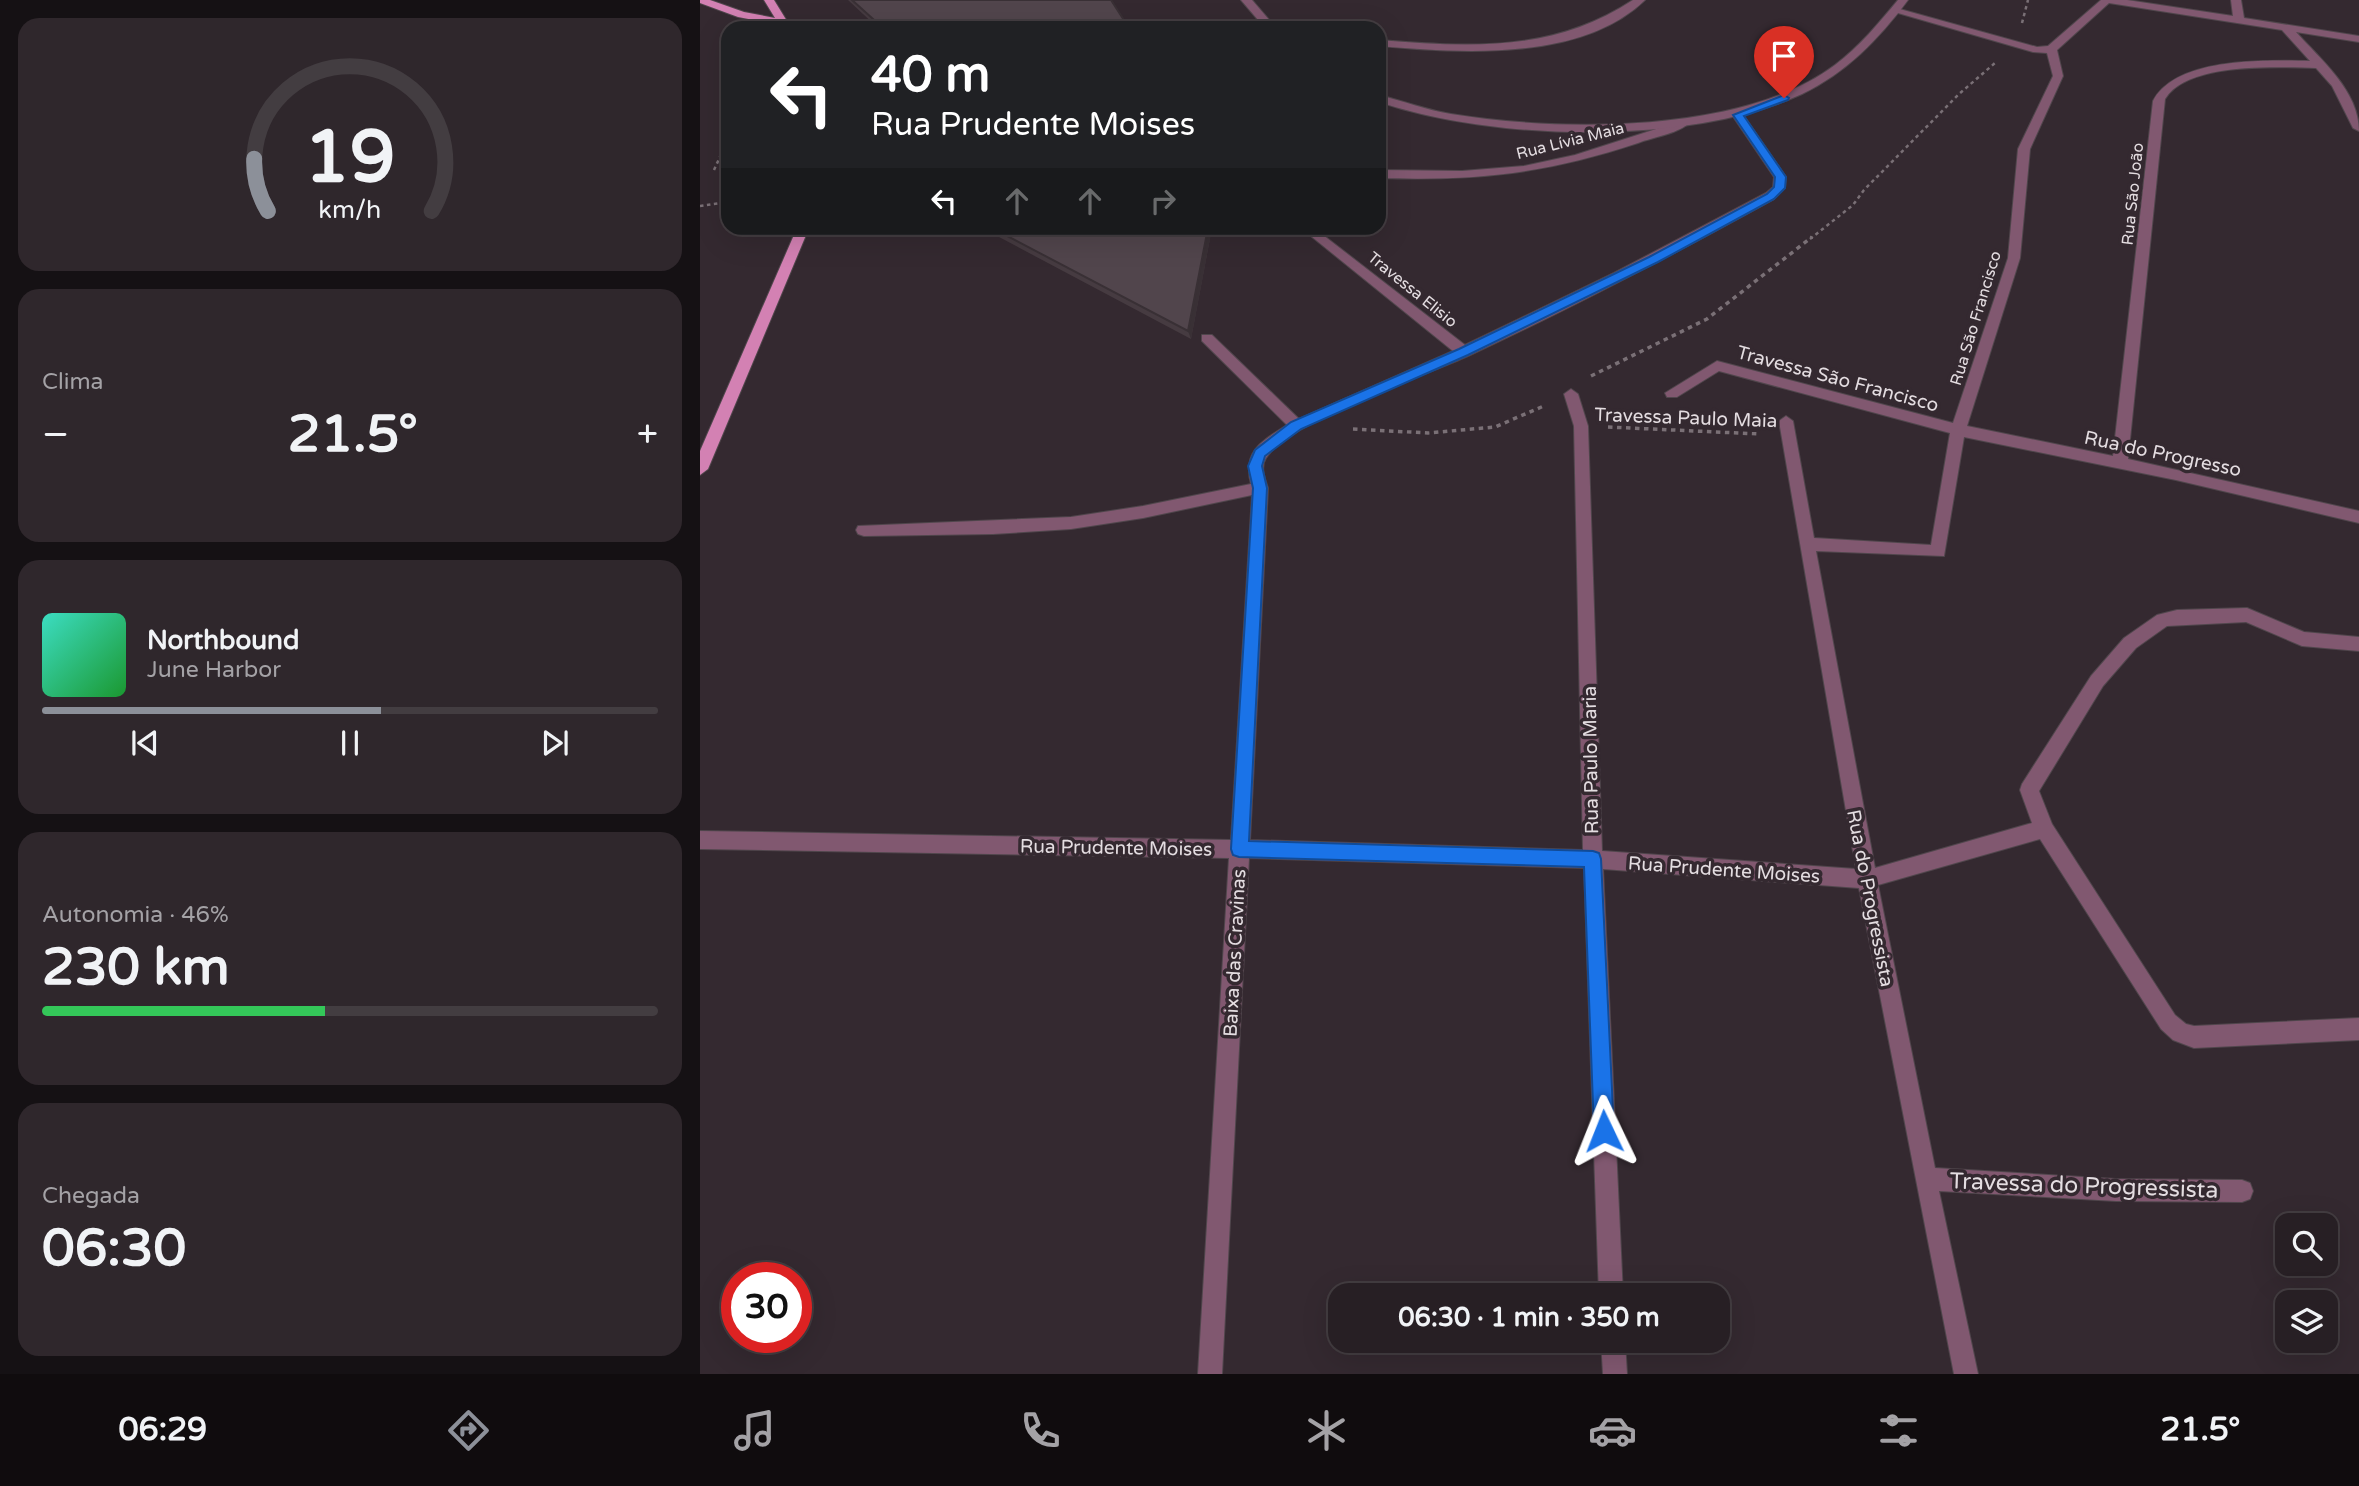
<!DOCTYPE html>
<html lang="pt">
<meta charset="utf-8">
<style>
:root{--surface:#271f24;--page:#2f272c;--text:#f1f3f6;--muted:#a4a2a6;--line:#433d41;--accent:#8c9099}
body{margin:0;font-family:"Varela Round",sans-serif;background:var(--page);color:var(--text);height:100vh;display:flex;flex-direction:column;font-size:26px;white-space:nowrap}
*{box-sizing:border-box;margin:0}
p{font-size:23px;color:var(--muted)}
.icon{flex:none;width:38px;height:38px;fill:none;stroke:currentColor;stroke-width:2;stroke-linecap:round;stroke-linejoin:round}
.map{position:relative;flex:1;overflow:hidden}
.sheet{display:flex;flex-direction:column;gap:18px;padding:18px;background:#151114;width:700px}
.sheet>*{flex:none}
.guide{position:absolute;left:21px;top:21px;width:665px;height:214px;border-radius:21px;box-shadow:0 7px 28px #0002,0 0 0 2px var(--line);background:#202124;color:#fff;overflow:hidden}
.controls{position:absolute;left:1575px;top:1213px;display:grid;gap:14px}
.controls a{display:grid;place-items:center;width:63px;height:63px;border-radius:14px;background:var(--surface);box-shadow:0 7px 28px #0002,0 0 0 2px var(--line);font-size:35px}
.speed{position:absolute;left:21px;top:1262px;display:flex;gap:14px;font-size:35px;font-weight:700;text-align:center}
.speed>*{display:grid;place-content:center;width:91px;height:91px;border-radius:50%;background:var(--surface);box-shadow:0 7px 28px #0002,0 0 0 2px var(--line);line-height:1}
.speed .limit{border:10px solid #d22;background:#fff;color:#111}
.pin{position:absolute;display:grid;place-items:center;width:60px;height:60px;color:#fff;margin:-72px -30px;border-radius:50% 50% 50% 0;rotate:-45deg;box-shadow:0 0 7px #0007}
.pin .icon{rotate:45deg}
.me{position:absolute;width:77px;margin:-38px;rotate:358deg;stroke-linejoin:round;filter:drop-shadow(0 0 5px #0008)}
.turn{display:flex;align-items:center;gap:24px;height:147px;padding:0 35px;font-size:32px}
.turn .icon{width:91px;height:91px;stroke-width:2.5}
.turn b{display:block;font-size:49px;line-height:60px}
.lanes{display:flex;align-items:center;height:66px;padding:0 35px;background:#0003;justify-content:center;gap:35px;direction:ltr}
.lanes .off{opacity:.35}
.big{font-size:52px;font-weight:800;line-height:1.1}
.sheet .card{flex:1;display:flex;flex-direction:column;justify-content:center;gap:10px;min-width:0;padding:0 24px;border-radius:21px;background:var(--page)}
.sheet .dial{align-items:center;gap:0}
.dial svg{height:182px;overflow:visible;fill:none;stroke:var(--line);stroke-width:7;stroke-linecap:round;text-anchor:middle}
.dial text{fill:var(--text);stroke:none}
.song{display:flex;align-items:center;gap:21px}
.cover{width:84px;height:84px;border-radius:10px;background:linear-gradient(135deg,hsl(170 70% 55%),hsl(130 70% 35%))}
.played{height:7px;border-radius:4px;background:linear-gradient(90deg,var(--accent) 55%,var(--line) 55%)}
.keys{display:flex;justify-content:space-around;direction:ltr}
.heat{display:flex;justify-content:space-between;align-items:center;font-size:38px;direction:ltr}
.charge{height:10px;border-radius:5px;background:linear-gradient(90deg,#34c759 46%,var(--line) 0)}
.trip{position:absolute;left:628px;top:1283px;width:402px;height:70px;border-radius:21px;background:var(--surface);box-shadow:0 7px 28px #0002,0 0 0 2px var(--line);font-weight:800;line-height:70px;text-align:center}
.menu{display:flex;height:112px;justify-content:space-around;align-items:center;background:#100c0e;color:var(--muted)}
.menu .icon{width:49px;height:49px}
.menu .current{color:var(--accent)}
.menu b{font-size:32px;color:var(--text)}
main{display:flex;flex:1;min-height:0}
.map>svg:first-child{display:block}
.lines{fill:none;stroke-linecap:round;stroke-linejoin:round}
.minor-casing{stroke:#50464c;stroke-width:2}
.tertiary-casing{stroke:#50464c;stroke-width:2}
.primary-casing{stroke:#50464c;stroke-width:2}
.path-far1{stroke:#7a7076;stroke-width:2.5;stroke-dasharray:3.5 3.5;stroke-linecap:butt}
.path{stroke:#7a7076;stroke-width:3.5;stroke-dasharray:4.5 4.5;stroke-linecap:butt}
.minor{fill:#815870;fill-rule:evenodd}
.tertiary{fill:#815870;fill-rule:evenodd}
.primary{fill:#d381b3;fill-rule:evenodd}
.wall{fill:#463b41}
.shaded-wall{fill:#393035}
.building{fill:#51454c;stroke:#393035;stroke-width:2}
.route{fill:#1a73e8;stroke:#114b97;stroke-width:2}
.labels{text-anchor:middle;stroke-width:7;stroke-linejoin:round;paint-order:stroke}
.far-street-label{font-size:16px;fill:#e4dde1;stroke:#342930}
.street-label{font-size:19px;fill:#e4dde1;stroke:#342930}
.near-street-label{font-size:23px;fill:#e4dde1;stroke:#342930}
</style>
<main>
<section class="sheet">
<div class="card dial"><svg viewBox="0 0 100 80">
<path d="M14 69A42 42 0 1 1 86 69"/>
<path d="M14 69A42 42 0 0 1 8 46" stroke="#8c9099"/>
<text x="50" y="56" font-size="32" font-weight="700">19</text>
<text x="50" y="72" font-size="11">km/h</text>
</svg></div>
<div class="card"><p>Clima</p>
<div class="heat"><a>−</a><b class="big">21.5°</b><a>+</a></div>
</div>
<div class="card">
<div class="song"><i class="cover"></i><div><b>Northbound</b><p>June Harbor</p></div></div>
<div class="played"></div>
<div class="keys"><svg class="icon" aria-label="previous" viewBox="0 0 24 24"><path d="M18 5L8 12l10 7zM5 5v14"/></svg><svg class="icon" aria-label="pause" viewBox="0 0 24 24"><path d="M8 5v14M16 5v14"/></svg><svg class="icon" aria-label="next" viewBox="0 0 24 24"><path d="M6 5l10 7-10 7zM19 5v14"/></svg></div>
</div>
<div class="card"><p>Autonomia · 46%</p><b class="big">230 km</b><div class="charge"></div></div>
<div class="card"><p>Chegada</p><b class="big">06:30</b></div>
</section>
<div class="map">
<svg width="1659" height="1374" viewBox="0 0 1659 1374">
<rect width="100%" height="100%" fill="#342930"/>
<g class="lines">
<g class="minor-casing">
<path id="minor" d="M933,0H945C881,62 761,53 679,46V40C770,47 853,53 933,0Z
M1401,0H1427L1533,16L1531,0H1541L1544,18L1659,36V42L1596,32C1621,60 1659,91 1659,131L1653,128L1632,86L1616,68C1578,67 1487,62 1465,99L1428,459L1659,511V523L1476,480L1264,437L1244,556L1116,551L1175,868L1332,823L1320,790L1322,784L1391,676L1424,638L1457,615L1477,610L1547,608L1604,632L1659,637V651L1602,646L1546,622L1467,626L1436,648L1403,686L1339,791L1352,824L1475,1015L1486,1024L1494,1026L1659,1018V1040L1494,1048L1473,1040L1461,1029L1340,839L1178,885L1235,1168L1416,1179L1542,1180L1550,1183L1553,1191L1550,1199L1542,1202L1416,1201L1239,1191L1278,1374H1254L1159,888L903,869L923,1295H899L884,868L549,858L522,1374H498L529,858L0,849V831L531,840L552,495L443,518L371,529L293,534L164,536L158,534L156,530L158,526L371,517L443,506L551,484C542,451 562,441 587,425L502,341V335H512L599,419L753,351L601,228H614L765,345L914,273L1066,193L1073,187L1074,177L1032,115L1042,113L1086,177L1085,188L1074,199C974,254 872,308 768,356C724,376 590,421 566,458C560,467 565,479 568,488L550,840L883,850L874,426L864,394L871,389L878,394L888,426L902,851L1156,869L1079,421L1086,416L1093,421L1114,538L1231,545L1250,433L1019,371L977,397H967L965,393L1017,361L1253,423L1308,258L1318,149L1353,76L1347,53L1333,52L1191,11L1196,8L1337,47L1348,46ZM1409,3L1582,30L1610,61C1566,60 1476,57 1453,101L1413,456L1267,426L1320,258L1330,149L1363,76L1357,50Z
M978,122L988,124C976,134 953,137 938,143C844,174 777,181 679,178V170L762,171L824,166L875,155Z
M901,1340H925L927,1374H903Z"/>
</g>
<g class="tertiary-casing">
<path id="tertiary" d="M541,0H552L576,28H565Z
M1198,0H1208C1179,39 1146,73 1102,94C989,146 795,141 679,102V95C703,101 726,110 751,114C861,132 1043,134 1135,65C1160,46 1178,24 1198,0Z"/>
</g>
<g class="primary-casing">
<path id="primary" d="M0,0H10L44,12L75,18L64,0H74L90,26L81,28L79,25L38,17L0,3Z
M97,228H109L8,469L0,475V451Z"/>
</g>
<path class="path-far1" d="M1322,23L1328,0
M14,170L28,139
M0,206L28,202
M1110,239L1153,205L1164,190L1259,94L1295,63"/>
<path class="path" d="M891,376L1007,319L1112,237
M908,427L1060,434
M653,429L728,433L795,427L846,405"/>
<use href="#minor" class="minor"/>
<use href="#tertiary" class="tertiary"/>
<use href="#primary" class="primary"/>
</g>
<path class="wall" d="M148,0H411L429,28H178Z
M282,228H512L491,339Z"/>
<path class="shaded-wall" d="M508,228H512L491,339L488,331Z"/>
<path class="building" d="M152,0H411L429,28H183Z
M292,228H508L488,331Z"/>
<path class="route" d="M1084,95L1089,98L1088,100L1044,116L1086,177L1085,188L1074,199L958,262L768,355L601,429L565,456L562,466L567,488L549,841L893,851L899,853L901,859L914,1131L911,1139L904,1141L897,1139L894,1131L884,867L539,857L533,855L531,849L553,488L548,466L555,450L591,422L759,349L949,257L1067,194L1074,187L1075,177L1033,115Z"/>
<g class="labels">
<g class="far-street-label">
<text transform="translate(870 140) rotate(-14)" y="6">Rua Lívia Maia</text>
<text transform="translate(1432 194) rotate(-84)" y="6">Rua São João</text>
<text transform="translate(713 289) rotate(39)" y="6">Travessa Elisio</text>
<text transform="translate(1275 318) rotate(-73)" y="6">Rua São Francisco</text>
</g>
<g class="street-label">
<text transform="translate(1138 378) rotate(15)" y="7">Travessa São Francisco</text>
<text transform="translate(986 417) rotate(2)" y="7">Travessa Paulo Maia</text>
<text transform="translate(1463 453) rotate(12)" y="7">Rua do Progresso</text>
<text transform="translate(890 760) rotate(-91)" y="7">Rua Paulo Maria</text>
<text transform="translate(416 847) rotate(1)" y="7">Rua Prudente Moises</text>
<text transform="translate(1024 869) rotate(4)" y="7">Rua Prudente Moises</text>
<text transform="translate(1171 898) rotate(79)" y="7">Rua do Progressista</text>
<text transform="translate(534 953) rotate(-87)" y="7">Baixa das Cravinas</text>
</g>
<g class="near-street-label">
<text transform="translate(1384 1185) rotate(2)" y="8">Travessa do Progressista</text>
</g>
</g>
</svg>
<div class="controls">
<a><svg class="icon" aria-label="search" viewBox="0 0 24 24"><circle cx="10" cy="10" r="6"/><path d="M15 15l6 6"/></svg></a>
<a><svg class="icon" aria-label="layers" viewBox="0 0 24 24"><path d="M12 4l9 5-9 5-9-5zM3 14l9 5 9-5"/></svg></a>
</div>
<div class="speed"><div class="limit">30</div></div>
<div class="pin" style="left:1084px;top:98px;background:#d93025"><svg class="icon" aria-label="arrive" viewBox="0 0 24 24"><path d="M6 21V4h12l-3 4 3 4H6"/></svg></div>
<svg class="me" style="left:904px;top:1131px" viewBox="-20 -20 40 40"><path d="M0-17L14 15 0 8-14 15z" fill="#1a73e8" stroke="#fff" stroke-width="4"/></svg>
<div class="trip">06:30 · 1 min · 350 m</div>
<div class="guide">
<div class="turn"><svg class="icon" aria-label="left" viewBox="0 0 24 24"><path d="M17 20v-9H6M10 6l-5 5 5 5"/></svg><div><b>40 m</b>Rua Prudente Moises</div></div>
<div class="lanes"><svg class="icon" aria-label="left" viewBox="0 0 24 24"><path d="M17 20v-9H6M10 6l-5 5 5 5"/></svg><svg class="icon off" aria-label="ahead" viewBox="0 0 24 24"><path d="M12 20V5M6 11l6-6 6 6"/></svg><svg class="icon off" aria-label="ahead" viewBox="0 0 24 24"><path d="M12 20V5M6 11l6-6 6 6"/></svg><svg class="icon off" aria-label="right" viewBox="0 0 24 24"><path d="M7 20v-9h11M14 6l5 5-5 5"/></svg></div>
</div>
</div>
</main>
<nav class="menu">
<b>06:29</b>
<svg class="icon current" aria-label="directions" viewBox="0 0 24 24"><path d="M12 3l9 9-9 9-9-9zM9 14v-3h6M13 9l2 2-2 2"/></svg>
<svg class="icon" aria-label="music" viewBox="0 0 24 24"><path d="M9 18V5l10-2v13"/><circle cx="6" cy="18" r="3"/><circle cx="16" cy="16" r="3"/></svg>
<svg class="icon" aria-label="phone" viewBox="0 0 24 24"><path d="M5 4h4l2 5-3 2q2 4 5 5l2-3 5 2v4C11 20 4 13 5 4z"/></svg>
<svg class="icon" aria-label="climate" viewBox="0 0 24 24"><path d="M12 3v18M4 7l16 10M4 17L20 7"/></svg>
<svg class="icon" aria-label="car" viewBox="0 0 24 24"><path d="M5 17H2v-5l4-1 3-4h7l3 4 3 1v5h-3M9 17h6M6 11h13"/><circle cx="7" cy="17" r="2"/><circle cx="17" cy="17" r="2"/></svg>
<svg class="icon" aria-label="filters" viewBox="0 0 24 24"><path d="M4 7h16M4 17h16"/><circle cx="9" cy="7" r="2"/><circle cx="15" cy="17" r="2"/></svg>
<b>21.5°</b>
</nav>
